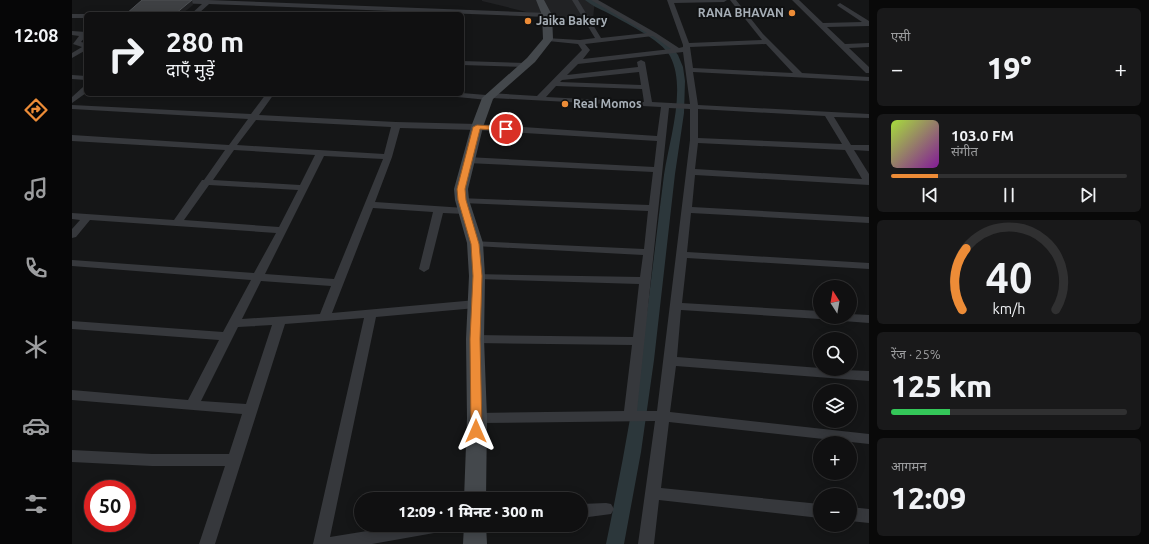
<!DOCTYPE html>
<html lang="hi">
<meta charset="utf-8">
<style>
:root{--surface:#101011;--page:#19191a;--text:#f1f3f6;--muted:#9c9d9f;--line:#303031;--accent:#ed8c37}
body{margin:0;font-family:Ubuntu,"Noto Sans Devanagari",sans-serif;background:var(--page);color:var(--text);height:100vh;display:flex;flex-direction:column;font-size:15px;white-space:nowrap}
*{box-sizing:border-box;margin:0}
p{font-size:13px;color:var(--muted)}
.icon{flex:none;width:22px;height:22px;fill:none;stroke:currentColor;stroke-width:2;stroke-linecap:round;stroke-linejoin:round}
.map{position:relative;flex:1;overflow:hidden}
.drawer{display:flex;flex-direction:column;gap:8px;padding:8px;background:#090909;width:280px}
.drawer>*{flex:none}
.top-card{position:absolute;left:12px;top:12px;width:380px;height:84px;border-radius:6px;box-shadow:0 2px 10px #0003,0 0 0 1px var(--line);background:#101011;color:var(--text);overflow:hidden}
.needle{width:26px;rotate:349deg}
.controls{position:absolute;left:741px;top:280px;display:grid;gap:8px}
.controls a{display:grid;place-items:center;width:44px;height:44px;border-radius:50%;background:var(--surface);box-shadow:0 2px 10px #0003,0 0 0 1px var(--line);font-size:20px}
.speed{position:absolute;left:12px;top:480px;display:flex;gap:8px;font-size:20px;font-weight:700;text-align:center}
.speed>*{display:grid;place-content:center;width:52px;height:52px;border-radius:50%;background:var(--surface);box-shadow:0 2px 10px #0003,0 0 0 1px var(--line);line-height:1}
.speed .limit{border:6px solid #d22;background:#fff;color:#111}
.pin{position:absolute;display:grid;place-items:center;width:34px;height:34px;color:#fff;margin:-17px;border:2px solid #fff;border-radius:50%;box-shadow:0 1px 4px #0007}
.me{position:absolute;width:44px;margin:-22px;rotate:0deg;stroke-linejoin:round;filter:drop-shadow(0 0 3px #0008)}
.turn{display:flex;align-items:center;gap:14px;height:84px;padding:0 16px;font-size:18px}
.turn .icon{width:52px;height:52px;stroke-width:2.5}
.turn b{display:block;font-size:28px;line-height:34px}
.big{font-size:30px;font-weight:800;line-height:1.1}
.drawer .widget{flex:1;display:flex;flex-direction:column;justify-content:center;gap:6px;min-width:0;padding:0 14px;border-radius:6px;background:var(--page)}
.drawer .dial{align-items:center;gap:0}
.dial svg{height:104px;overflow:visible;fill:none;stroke:var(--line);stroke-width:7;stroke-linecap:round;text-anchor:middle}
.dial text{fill:var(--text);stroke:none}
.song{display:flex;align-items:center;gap:12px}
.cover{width:48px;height:48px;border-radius:6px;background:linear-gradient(135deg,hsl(80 70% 55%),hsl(290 70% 35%))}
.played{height:4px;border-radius:2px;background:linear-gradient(90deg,var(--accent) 20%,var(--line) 20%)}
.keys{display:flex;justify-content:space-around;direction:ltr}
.heat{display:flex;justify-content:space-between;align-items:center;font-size:22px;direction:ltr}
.charge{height:6px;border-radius:3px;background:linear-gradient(90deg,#34c759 25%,var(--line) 0)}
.trip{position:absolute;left:282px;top:492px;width:234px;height:40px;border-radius:20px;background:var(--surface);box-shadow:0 2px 10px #0003,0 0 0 1px var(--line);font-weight:800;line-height:40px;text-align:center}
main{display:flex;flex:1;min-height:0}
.tabs{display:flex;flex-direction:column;width:72px;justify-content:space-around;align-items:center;background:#060607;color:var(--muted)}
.tabs .icon{width:28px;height:28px}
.tabs .on{color:var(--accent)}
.tabs b{font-size:18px;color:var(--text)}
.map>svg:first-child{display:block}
.built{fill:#212224}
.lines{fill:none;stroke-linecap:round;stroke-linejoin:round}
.canal{fill:#2c373b;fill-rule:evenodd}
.minor{fill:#36383c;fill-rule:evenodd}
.secondary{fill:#44484c;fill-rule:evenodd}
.shaded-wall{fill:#202123}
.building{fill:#3e4043;stroke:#4e5155}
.route{fill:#ed8c37;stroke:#9a5b24}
.poi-dot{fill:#ed8c37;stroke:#101112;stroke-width:1.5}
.labels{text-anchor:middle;stroke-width:4;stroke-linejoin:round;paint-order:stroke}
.far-poi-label{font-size:12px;font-weight:bold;fill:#a7afb7;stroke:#101112;text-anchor:start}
</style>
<main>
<nav class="tabs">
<b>12:08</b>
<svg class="icon on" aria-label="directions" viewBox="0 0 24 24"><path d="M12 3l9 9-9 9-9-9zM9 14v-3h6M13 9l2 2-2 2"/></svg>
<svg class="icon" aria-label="music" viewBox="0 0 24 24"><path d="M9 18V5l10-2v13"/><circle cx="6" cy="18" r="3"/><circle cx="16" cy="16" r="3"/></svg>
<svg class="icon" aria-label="phone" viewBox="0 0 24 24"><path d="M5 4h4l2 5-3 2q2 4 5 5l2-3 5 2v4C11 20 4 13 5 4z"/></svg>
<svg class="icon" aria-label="climate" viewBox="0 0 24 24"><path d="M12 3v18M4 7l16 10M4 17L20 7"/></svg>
<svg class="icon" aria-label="car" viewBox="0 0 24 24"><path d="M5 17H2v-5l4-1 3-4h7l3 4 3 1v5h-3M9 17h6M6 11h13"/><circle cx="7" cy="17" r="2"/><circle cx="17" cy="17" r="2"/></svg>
<svg class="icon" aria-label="filters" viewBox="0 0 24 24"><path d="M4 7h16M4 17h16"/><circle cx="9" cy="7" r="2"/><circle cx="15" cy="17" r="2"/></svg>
</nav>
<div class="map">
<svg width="797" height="544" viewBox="0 0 797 544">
<rect width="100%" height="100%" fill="#151617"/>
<path class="built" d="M523,0L520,28L410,1V0Z"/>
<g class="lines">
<path class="canal" d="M513,0H522L566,24L590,39L599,46L606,55L611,67L613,81L612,113L603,174L582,360L569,452L552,544H534C550,467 564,390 575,312C581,267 586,221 592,175C597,141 615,88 598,56C590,40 550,21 534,12C527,9 519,5 513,0Z"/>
<path class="minor" d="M72,0H136L475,13L478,15L475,17L137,4L126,14H119L130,4L75,2Z
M500,0H506L529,38L575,33L519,0H526L584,33L607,48L611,47V45L595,0H655L652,2L602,3L617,43L690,40L658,0H664L691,34L730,73L797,77V81L621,72L626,105L797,114V118L762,117L779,145H797V151L782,150L797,174V185L623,175L620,207L797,217V223L619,213L615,252L797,263V269L615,258L610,303L748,311V317H753L748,319L609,310L605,357L748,368V369L797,371V381L604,366L598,412L797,434V444L597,422L589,488L748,504V518L587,500L582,544H566L583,421L405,423L400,422L398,418L400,414L405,413L552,411L560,345L403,343L399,342L397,339L399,336L403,335L561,337L567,284L405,279L401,278L399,276L401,274L568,277L571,255L403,246L398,243L399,241L572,249L576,211L390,203L385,200L387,198L577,205L581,172L395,163L390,160L395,157L582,167L585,141L405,130L328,128L320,157L303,202L393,208L398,211L393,214L371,213L357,269L352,272L347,269L361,212L301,208L260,313L404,300L408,301L410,304L408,307L404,308L304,317L258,537L332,525H382L379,530L300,544H241L292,318L213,324L143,544H127L153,466H80L0,462V450L80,454H157L170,414L0,400V390L116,400L147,340L0,329V321L151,332L179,280L0,266V260L182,273L204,233L18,220L4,237L0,238V229L8,220L0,219V213L102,220L130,180H132L153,150L0,141V135L157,145L176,119L0,109V105L179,114L194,94H202L187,115L324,122L405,124L585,136L589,107L420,98L416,100L375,96L371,94L390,93L414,95L418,93L465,96L510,50L506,44L476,41L473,39L474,38L508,40L523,38ZM581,36L599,49L511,59L518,50L513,44ZM694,44L721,73L621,68L618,47ZM611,52L618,104L580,102L573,62L569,60L565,62L566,67L495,75L506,64ZM567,72L569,85L488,82L490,80ZM484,86L570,89L572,102L474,97ZM597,108L618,109V140L585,411H565ZM626,109L753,116L770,144L626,138ZM184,120L319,127L312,154L165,145ZM626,143L773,150L790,179L623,169ZM162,150L243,155L228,185L141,180ZM252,156L311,159L262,279L193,274ZM137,185L226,190L207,227L112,220ZM189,281L259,286L248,314L170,319ZM200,325L174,404L129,401L166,327Z
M720,0H727L751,23L790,22L766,6L765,5L768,3L797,21V26L755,27L773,44L797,43V47L777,48L797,67V73H794Z
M0,14H14V18H0Z
M0,31L14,32V36L9,42L14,43V50L0,58V53L10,47L1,44L7,36L0,35Z
M390,61L454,63L458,65L454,67L390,65Z
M0,75L14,76V80L0,79Z
M11,87H14V93L0,103V97Z
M778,314L797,315V323L771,321L767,320L765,317H778Z
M534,503L539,504L542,509L539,514L509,518V504Z
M778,507L797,509V523L778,521Z"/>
<path class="secondary" d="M464,0H472L480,15L481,39L463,62L421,99L411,127L396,189L397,200L411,243L413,276L412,339L415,418L414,499H392L395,418L394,339L397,276L395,243L383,200L382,189L399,127L410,98L455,58L471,39L470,15Z
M392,525H414L415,544H391Z"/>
</g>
<path class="shaded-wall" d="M120,0L121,5L110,14H103Z"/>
<path class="building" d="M70,0H120L103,14H54Z"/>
<path class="route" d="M405,125L434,127L437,129L434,131L408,129L393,189L394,200L407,244L410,276L408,339L410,431L409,435L404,436L400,435L399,431L398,339L401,276L399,244L386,200L385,189L401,127Z"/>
<g class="poi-dot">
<circle cx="720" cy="13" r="4"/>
<circle cx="456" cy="21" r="4"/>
<circle cx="493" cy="104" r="4"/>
</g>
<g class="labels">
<g class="far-poi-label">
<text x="712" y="17" text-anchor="end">RANA BHAVAN</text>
<text x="464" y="25">Jaika Bakery</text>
<text x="501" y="108">Real Momos</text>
</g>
</g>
</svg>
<div class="controls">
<a><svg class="needle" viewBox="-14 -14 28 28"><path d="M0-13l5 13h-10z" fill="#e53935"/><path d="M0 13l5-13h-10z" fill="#9c9d9f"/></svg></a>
<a><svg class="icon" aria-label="search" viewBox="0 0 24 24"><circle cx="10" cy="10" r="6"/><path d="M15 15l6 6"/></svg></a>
<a><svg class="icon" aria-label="layers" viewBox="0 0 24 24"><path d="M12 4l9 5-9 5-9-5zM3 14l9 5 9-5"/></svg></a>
<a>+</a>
<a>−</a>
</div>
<div class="speed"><div class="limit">50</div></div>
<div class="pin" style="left:434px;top:129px;background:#d93025"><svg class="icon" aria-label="arrive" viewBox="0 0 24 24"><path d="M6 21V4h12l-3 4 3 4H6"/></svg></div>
<svg class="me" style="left:404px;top:431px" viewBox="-20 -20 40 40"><path d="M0-17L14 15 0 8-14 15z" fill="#ed8c37" stroke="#fff" stroke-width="4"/></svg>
<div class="trip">12:09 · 1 मिनट · 300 m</div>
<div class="top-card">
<div class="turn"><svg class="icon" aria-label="right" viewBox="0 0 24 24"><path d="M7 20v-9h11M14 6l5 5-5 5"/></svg><div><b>280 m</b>दाएँ मुड़ें</div></div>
</div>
</div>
<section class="drawer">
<div class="widget"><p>एसी</p>
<div class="heat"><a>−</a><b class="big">19°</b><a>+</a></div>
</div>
<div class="widget">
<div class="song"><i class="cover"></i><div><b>103.0 FM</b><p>संगीत</p></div></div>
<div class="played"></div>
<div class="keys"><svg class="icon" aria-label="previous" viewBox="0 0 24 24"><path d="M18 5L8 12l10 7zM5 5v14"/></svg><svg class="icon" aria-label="pause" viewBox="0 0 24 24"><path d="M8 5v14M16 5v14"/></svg><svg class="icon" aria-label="next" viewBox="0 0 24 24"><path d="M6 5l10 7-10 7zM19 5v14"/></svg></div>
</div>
<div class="widget dial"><svg viewBox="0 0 100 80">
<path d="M14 69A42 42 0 1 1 86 69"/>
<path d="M14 69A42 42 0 0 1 17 22" stroke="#ed8c37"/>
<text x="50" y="56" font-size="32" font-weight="700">40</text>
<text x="50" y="72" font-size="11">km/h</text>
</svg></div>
<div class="widget"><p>रेंज · 25%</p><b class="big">125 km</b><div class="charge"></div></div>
<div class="widget"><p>आगमन</p><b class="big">12:09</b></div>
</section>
</main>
